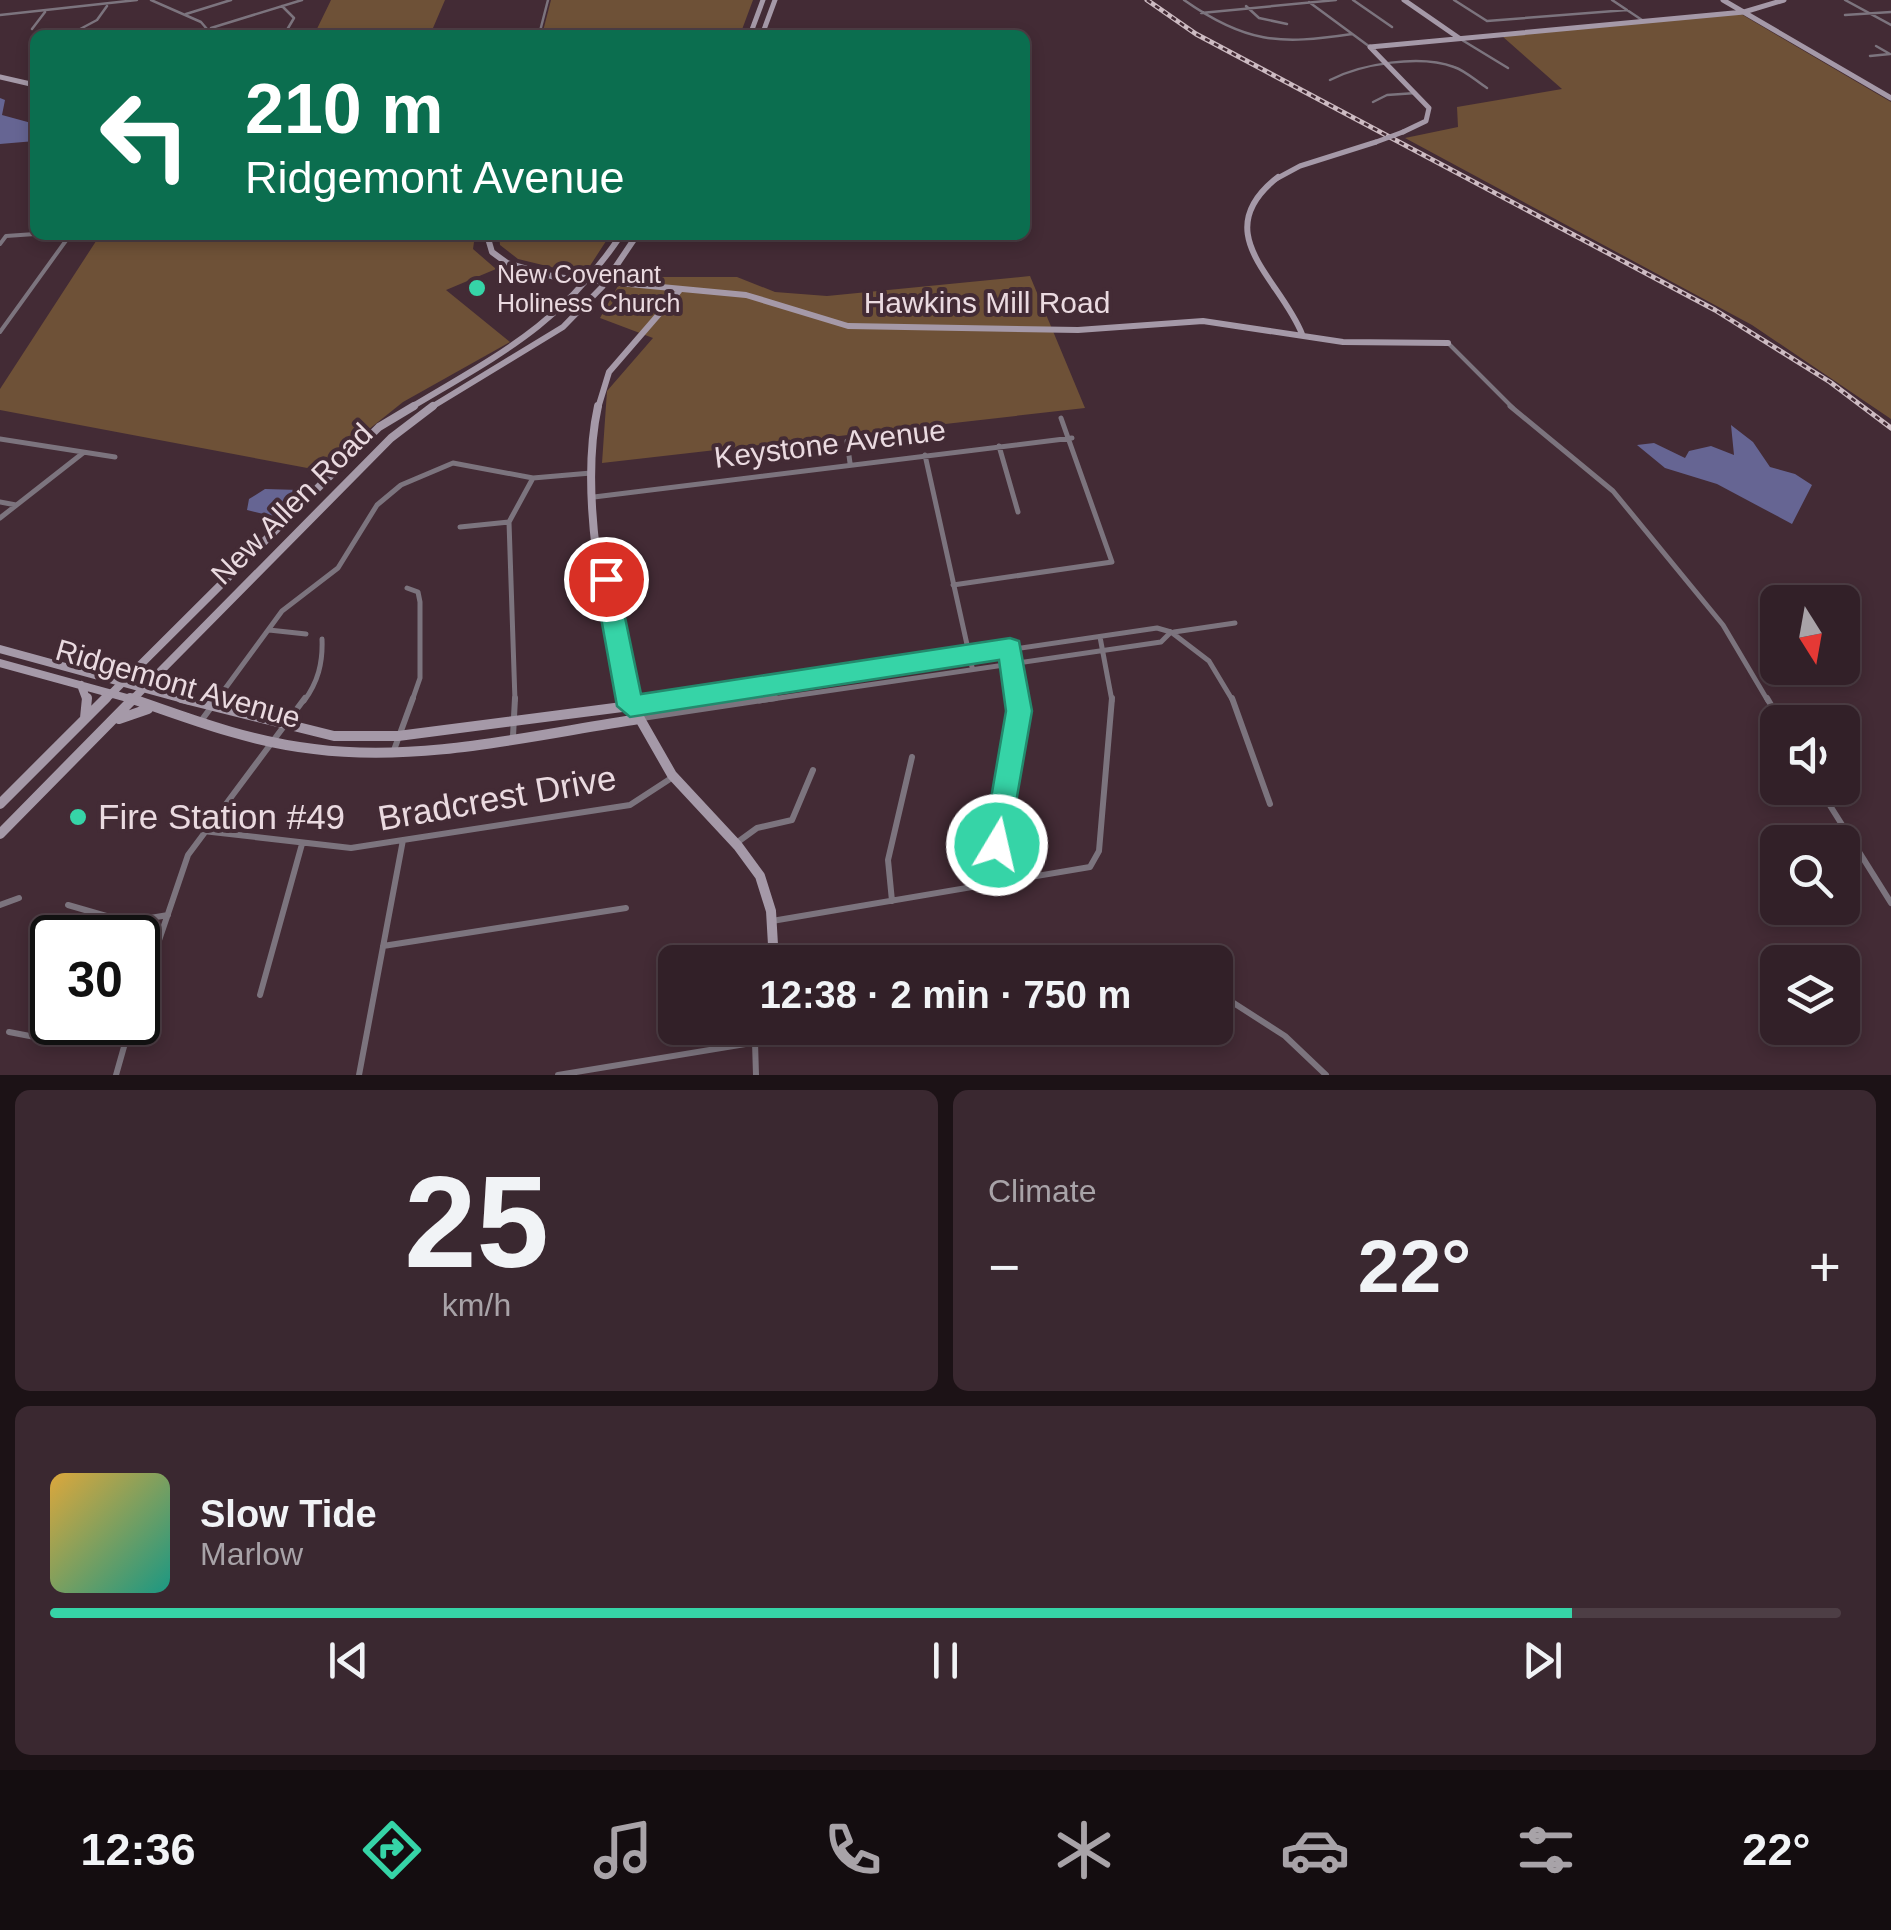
<!DOCTYPE html>
<meta charset="utf-8">
<style>
:root{--surface:#322028;--page:#3a2830;--text:#f1f3f6;--muted:#a8a3a8;--line:#4d3e45;--accent:#36d4a7}
body{margin:0;font-family:Helvetica,sans-serif;background:var(--page);color:var(--text);height:100vh;display:flex;flex-direction:column;font-size:38px;white-space:nowrap}
*{box-sizing:border-box;margin:0}
p{font-size:32px;color:var(--muted)}
.icon{flex:none;width:55px;height:55px;fill:none;stroke:currentColor;stroke-width:2;stroke-linecap:round;stroke-linejoin:round}
.map{position:relative;height:1075px;overflow:hidden}
.drawer{display:flex;flex-direction:column;gap:15px;padding:15px;background:#1c1216;flex:1}
.drawer>*{flex:none}
.guide{position:absolute;left:30px;top:30px;width:1000px;height:210px;border-radius:15px;box-shadow:0 5px 15px #0003,0 0 0 2px var(--line);background:#0b6e4f;color:#fff;overflow:hidden}
.needle{width:65px;rotate:169deg}
.controls{position:absolute;left:1760px;top:585px;display:grid;gap:20px}
.controls a{display:grid;place-items:center;width:100px;height:100px;border-radius:15px;background:var(--surface);box-shadow:0 5px 15px #0003,0 0 0 2px var(--line);font-size:50px}
.speed{position:absolute;left:30px;top:915px;display:flex;gap:20px;font-size:50px;font-weight:700;text-align:center}
.speed>*{display:grid;place-content:center;width:130px;height:130px;border-radius:50%;background:var(--surface);box-shadow:0 5px 15px #0003,0 0 0 2px var(--line);line-height:1}
.speed .limit{border:5px solid #111;border-radius:15px;background:#fff;color:#111}
.pin{position:absolute;display:grid;place-items:center;width:85px;height:85px;color:#fff;margin:-42px;border:5px solid #fff;border-radius:50%;box-shadow:0 2px 10px #0007}
.me{position:absolute;width:110px;margin:-55px;rotate:9deg;stroke-linejoin:round;filter:drop-shadow(0 0 8px #0008)}
.turn{display:flex;align-items:center;gap:35px;height:210px;padding:0 50px;font-size:45px}
.turn .icon{width:130px;height:130px;stroke-width:2.5}
.turn b{display:block;font-size:70px;line-height:85px}
.big{font-size:75px;font-weight:800;line-height:1.1}
.drawer .widget{flex:1;display:flex;flex-direction:column;justify-content:center;gap:15px;min-width:0;padding:0 35px;border-radius:15px;background:var(--page)}
.drawer .dial{align-items:center;gap:0}
.dial b{font-size:130px;line-height:1}
.song{display:flex;align-items:center;gap:30px}
.cover{width:120px;height:120px;border-radius:15px;background:linear-gradient(135deg,hsl(40 70% 55%),hsl(170 70% 35%))}
.played{height:10px;border-radius:5px;background:linear-gradient(90deg,var(--accent) 85%,var(--line) 85%)}
.keys{display:flex;justify-content:space-around;direction:ltr}
.heat{display:flex;justify-content:space-between;align-items:center;font-size:55px;direction:ltr}
.drawer .tiles{flex:1;display:grid;gap:15px;grid-template-columns:1fr 1fr}
.widget:last-child{grid-column:span 2}
.trip{position:absolute;left:658px;top:945px;width:575px;height:100px;border-radius:15px;background:var(--surface);box-shadow:0 5px 15px #0003,0 0 0 2px var(--line);font-weight:800;line-height:100px;text-align:center}
.tab-bar{display:flex;height:160px;justify-content:space-around;align-items:center;background:#140d10;color:var(--muted)}
.tab-bar .icon{width:70px;height:70px}
.tab-bar .on{color:var(--accent)}
.tab-bar b{font-size:45px;color:var(--text)}
.map>svg:first-child{display:block}
.green{fill:#6e5137}
.water{fill:#666593}
.lines{fill:none;stroke-linecap:round;stroke-linejoin:round}
.street-far3{stroke:#7c747e;stroke-width:2.5}
.street-far2{stroke:#7c747e;stroke-width:4}
.street-far1{stroke:#7c747e;stroke-width:5}
.street{stroke:#7c747e;stroke-width:6}
.secondary-far3{stroke:#a599a8;stroke-width:5}
.secondary-far2{stroke:#a599a8;stroke-width:6}
.secondary-far1{stroke:#a599a8;stroke-width:8}
.secondary{stroke:#a599a8;stroke-width:10}
.rail-casing{stroke:#cdbbc2;stroke-width:5}
.rail{stroke:#432b35;stroke-width:2.5;stroke-dasharray:5;stroke-linecap:butt}
.secondary-bridge{stroke:#a599a8;stroke-width:5}
.route{fill:#36d4a7;stroke:#238a6d;stroke-width:2.5}
.poi-dot{fill:#36d4a7;stroke:#432b35;stroke-width:4}
.labels{text-anchor:middle;stroke-width:8;stroke-linejoin:round;paint-order:stroke}
.far-poi-label{font-size:25px;fill:#eadae0;stroke:#432b35;text-anchor:start}
.street-label{font-size:30px;fill:#eadae0;stroke:#432b35}
.near-street-label{font-size:35px;fill:#eadae0;stroke:#432b35}
.near-poi-label{font-size:35px;fill:#eadae0;stroke:#432b35;text-anchor:start}
</style>
<div class="map">
<svg width="1891" height="1075" viewBox="0 0 1891 1075">
<rect width="100%" height="100%" fill="#432b35"/>
<path class="green" d="M331,0H445L430,35H314Z
M551,0H753L740,35H542Z
M1741,14L1891,102V419L1752,325L1405,138L1458,127L1457,107L1562,89L1502,36Z
M100,235H475L473,249L496,269L446,290L510,342L403,402L318,470L0,410V389Z
M499,235H610L584,275L518,259L500,245Z
M1030,276L1085,408L602,463L607,391L653,338L600,318L623,277H737L775,292L827,296Z"/>
<path class="water" d="M0,98L5,100L2,115L35,124V141L0,144Z
M1731,425L1753,442L1770,467L1795,474L1812,485L1792,524L1717,484L1665,468L1637,445L1654,443L1685,458L1689,451L1711,446L1734,455Z
M265,489L299,490L272,516L247,510L249,499Z"/>
<g class="lines">
<path class="street-far3" d="M151,0L201,22L212,35
M1184,0C1245,43 1279,45 1352,34
M1353,0L1392,27
M1454,0L1487,21L1627,10
M1612,0L1642,20
M1845,0L1891,25
M1309,2L1370,47
M282,6L294,18L284,35
M1246,6L1259,18L1287,24
M1201,13L1336,0
M186,14L231,0
M0,15L137,0
M1845,15L1891,12
M211,28L302,0
M32,29L45,12
M264,31L288,29
M69,35L97,20L107,6
M539,35L548,0
M1462,40L1508,68
M1876,46L1890,54
M1870,56L1890,54
M1330,80C1361,64 1420,54 1454,67C1466,71 1476,81 1487,88
M1373,102L1387,95L1416,93"/>
<path class="street-far2" d="M0,244L6,236L35,234
M0,332L70,235
M1448,343L1513,408"/>
<path class="street-far1" d="M1510,406L1613,491L1723,625L1768,701
M0,439L115,457
M847,441L850,463
M999,446L1018,512
M925,455L972,667
M594,497L1072,438
M0,502L16,505
M0,518L83,453
M460,527L509,522
M953,585L1112,562L1061,418
M407,588L418,592L420,602V678L412,701
M269,630L306,634
M1171,632L1209,661L1233,701
M1174,632L1235,623
M1100,637L1112,701
M1010,648L1018,701
M216,701L282,611L338,568L377,505L401,485L453,463L533,478L591,473
M304,701C318,682 323,663 322,639
M515,701L509,522L533,478
M663,701L1157,628L1171,632L1161,642L759,701"/>
<path class="street" d="M1232,698L1270,804
M1767,698L1781,722
M633,706L677,698
M642,718L776,698
M201,721L218,698
M513,736L515,698
M394,750L413,698
M1819,788L1891,903
M203,831L351,848L630,805L673,777
M735,844L757,828L792,820L813,770
M1002,884L997,845L1017,698
M892,901L888,860L912,757
M0,905L19,898
M68,905L127,922L168,915
M772,921L1090,867L1099,851L1112,698
M383,946L626,908
M1215,991L1285,1036L1326,1075
M260,995L302,844
M138,1002L188,855L305,698
M9,1032L35,1037L130,1023
M755,1042L756,1075
M116,1075L131,1022
M359,1075L403,840
M558,1075L843,1028"/>
<path class="secondary-far3" d="M1404,0L1459,38
M1723,0L1891,98
M750,35L763,0
M762,35L775,0
M1370,47L1744,12L1784,0
M1370,47L1429,108L1426,121L1403,132
M0,77L35,85
M1274,180L1300,166L1376,142"/>
<path class="secondary-far2" d="M1278,177C1206,233 1280,278 1302,334
M487,235L492,252L507,263L555,277L746,295L848,326L1078,330L1203,321L1343,342L1448,343
M410,408C500,354 561,325 621,235
M430,408L563,327L602,287L637,235
M598,408L609,372L679,291"/>
<path class="secondary-far1" d="M598,406C579,492 603,618 628,701
M0,649L190,701
M0,663L138,701
M81,685L87,701
M104,701L379,427L414,406
M131,701L391,438L433,406"/>
<path class="secondary" d="M130,698C190,719 250,742 314,749C422,763 533,735 639,719
M181,698L334,736H398L630,706
M628,698L672,775L738,846L760,876L771,911L774,962
M85,718L87,698
M119,719L148,709
M0,804L106,698
M0,834L134,698
M777,1028V1038"/>
<g class="rail-casing">
<path id="rail" d="M1147,0L1196,34L1715,310L1830,382L1891,428"/>
</g>
<use href="#rail" class="rail"/>
<path class="secondary-bridge" d="M1376,142L1403,132"/>
</g>
<path class="route" d="M606,570L617,579L641,694L1010,638L1019,641L1032,711L1007,854L997,858L987,854L983,845L1006,711L999,660L630,717L617,706L594,579Z"/>
<g class="poi-dot">
<circle cx="477" cy="288" r="10"/>
<circle cx="78" cy="817" r="10"/>
</g>
<g class="labels">
<g class="far-poi-label">
<text x="497" y="283">New Covenant<tspan x="497" dy="29">Holiness Church</tspan></text>
</g>
<g class="street-label">
<text x="987" y="313">Hawkins Mill Road</text>
<text transform="translate(830 444) rotate(-7)" y="10">Keystone Avenue</text>
<text transform="translate(292 504) rotate(-45)" y="10">New Allen Road</text>
<text transform="translate(178 684) rotate(16)" y="10">Ridgemont Avenue</text>
</g>
<g class="near-street-label">
<text transform="translate(497 798) rotate(-10)" y="12">Bradcrest Drive</text>
</g>
<g class="near-poi-label">
<text x="98" y="829">Fire Station #49</text>
</g>
</g>
</svg>
<div class="controls">
<a><svg class="needle" viewBox="-14 -14 28 28"><path d="M0-13l5 13h-10z" fill="#e53935"/><path d="M0 13l5-13h-10z" fill="#a8a3a8"/></svg></a>
<a><svg class="icon" aria-label="sound" viewBox="0 0 24 24"><path d="M4 9h4l5-4v14l-5-4H4zM17 9q2 3 0 6"/></svg></a>
<a><svg class="icon" aria-label="search" viewBox="0 0 24 24"><circle cx="10" cy="10" r="6"/><path d="M15 15l6 6"/></svg></a>
<a><svg class="icon" aria-label="layers" viewBox="0 0 24 24"><path d="M12 4l9 5-9 5-9-5zM3 14l9 5 9-5"/></svg></a>
</div>
<div class="speed"><div class="limit">30</div></div>
<div class="pin" style="left:606px;top:579px;background:#d93025"><svg class="icon" aria-label="arrive" viewBox="0 0 24 24"><path d="M6 21V4h12l-3 4 3 4H6"/></svg></div>
<svg class="me" style="left:997px;top:845px" viewBox="-20 -20 40 40"><circle r="17" fill="#36d4a7" stroke="#fff" stroke-width="3"/><path d="M0-11L8 9 0 5-8 9z" fill="#fff"/></svg>
<div class="trip">12:38 · 2 min · 750 m</div>
<div class="guide">
<div class="turn"><svg class="icon" aria-label="left" viewBox="0 0 24 24"><path d="M17 20v-9H6M10 6l-5 5 5 5"/></svg><div><b>210 m</b>Ridgemont Avenue</div></div>
</div>
</div>
<section class="drawer">
<div class="tiles">
<div class="widget dial"><b>25</b><p>km/h</p></div>
<div class="widget"><p>Climate</p>
<div class="heat"><a>−</a><b class="big">22°</b><a>+</a></div>
</div>
<div class="widget">
<div class="song"><i class="cover"></i><div><b>Slow Tide</b><p>Marlow</p></div></div>
<div class="played"></div>
<div class="keys"><svg class="icon" aria-label="previous" viewBox="0 0 24 24"><path d="M18 5L8 12l10 7zM5 5v14"/></svg><svg class="icon" aria-label="pause" viewBox="0 0 24 24"><path d="M8 5v14M16 5v14"/></svg><svg class="icon" aria-label="next" viewBox="0 0 24 24"><path d="M6 5l10 7-10 7zM19 5v14"/></svg></div>
</div>
</div>
</section>
<nav class="tab-bar">
<b>12:36</b>
<svg class="icon on" aria-label="directions" viewBox="0 0 24 24"><path d="M12 3l9 9-9 9-9-9zM9 14v-3h6M13 9l2 2-2 2"/></svg>
<svg class="icon" aria-label="music" viewBox="0 0 24 24"><path d="M9 18V5l10-2v13"/><circle cx="6" cy="18" r="3"/><circle cx="16" cy="16" r="3"/></svg>
<svg class="icon" aria-label="phone" viewBox="0 0 24 24"><path d="M5 4h4l2 5-3 2q2 4 5 5l2-3 5 2v4C11 20 4 13 5 4z"/></svg>
<svg class="icon" aria-label="climate" viewBox="0 0 24 24"><path d="M12 3v18M4 7l16 10M4 17L20 7"/></svg>
<svg class="icon" aria-label="car" viewBox="0 0 24 24"><path d="M5 17H2v-5l4-1 3-4h7l3 4 3 1v5h-3M9 17h6M6 11h13"/><circle cx="7" cy="17" r="2"/><circle cx="17" cy="17" r="2"/></svg>
<svg class="icon" aria-label="filters" viewBox="0 0 24 24"><path d="M4 7h16M4 17h16"/><circle cx="9" cy="7" r="2"/><circle cx="15" cy="17" r="2"/></svg>
<b>22°</b>
</nav>
